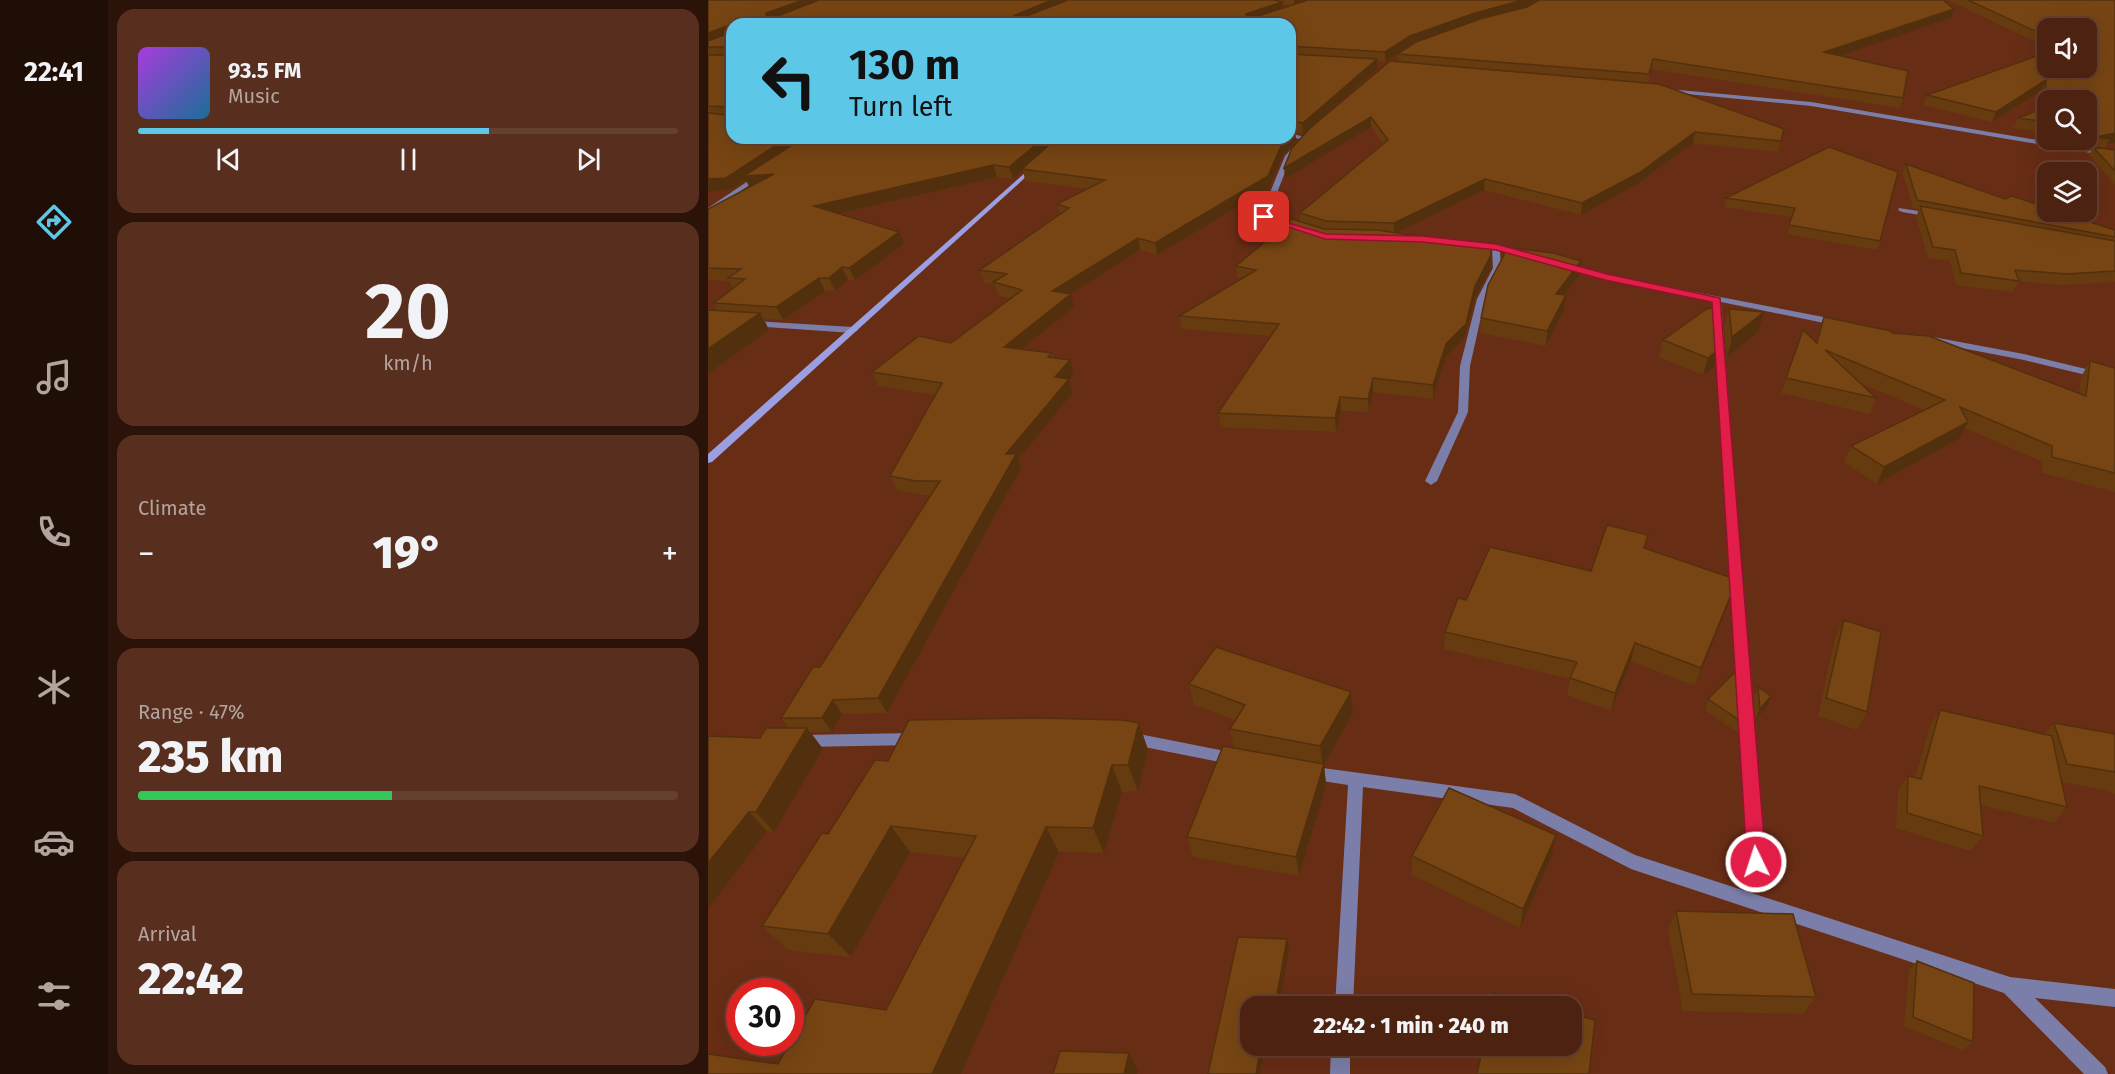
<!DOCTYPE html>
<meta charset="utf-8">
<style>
:root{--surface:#4e2210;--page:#582f1e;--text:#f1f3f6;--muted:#b3a49f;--line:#653f30;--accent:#5dc7e8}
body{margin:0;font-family:"Fira Sans",sans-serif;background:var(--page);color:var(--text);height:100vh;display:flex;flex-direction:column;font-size:22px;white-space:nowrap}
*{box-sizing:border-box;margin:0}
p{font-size:20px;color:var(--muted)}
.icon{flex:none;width:33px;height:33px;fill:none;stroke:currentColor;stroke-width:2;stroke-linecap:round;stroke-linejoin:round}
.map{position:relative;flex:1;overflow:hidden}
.details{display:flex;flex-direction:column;gap:9px;padding:9px;background:#2b1309;width:600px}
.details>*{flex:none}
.top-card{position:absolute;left:18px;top:18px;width:570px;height:126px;border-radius:18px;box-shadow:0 6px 24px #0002,0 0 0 2px var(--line);background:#5dc7e8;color:#111;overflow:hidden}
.fabs{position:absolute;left:1329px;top:18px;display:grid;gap:12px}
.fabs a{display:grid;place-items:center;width:60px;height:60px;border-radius:12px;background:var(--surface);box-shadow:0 6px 24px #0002,0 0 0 2px var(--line);font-size:30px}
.speed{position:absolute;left:18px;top:978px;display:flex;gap:12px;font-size:30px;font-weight:700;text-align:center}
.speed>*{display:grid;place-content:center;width:78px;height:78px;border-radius:50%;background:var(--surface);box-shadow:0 6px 24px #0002,0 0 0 2px var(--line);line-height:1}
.speed .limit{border:9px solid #d22;background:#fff;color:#111}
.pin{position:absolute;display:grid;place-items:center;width:51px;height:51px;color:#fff;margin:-26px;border-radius:12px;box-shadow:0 3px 9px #0006}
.me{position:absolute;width:66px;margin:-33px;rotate:356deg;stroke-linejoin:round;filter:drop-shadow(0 0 4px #0008)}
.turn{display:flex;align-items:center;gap:21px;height:126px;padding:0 24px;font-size:27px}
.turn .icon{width:78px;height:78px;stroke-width:2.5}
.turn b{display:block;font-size:42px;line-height:51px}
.big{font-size:45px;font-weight:800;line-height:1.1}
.details .card{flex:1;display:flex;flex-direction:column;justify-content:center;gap:9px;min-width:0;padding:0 21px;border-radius:18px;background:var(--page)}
.details .dial{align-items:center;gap:0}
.dial b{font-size:78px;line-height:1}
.song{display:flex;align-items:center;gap:18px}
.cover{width:72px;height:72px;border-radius:9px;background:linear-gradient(135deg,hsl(280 70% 55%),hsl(200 70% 35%))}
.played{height:6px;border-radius:3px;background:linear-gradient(90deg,var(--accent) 65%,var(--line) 65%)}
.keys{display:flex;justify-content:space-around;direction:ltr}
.heat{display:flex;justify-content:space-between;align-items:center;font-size:33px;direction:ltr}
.charge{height:9px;border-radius:4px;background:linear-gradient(90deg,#34c759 47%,var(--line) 0)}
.trip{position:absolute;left:532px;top:996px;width:342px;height:60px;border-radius:18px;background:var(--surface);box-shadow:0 6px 24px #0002,0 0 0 2px var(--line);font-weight:800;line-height:60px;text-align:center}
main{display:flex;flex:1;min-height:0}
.menu{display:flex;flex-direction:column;width:108px;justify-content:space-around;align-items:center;background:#1f0e06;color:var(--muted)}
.menu .icon{width:42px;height:42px}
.menu .current{color:var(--accent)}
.menu b{font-size:27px;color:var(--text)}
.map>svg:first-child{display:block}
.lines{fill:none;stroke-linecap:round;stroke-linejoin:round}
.street{fill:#7b7ea8;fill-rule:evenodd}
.secondary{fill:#9b9fe2;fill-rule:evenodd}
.wall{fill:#663b10;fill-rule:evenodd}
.shaded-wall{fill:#53300d}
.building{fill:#774513;stroke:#53300d;stroke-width:1.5}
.route{fill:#e11d48;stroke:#92132f;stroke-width:1.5}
</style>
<main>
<nav class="menu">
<b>22:41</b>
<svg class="icon current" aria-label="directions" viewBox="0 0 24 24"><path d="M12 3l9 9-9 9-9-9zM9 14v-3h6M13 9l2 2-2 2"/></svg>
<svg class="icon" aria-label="music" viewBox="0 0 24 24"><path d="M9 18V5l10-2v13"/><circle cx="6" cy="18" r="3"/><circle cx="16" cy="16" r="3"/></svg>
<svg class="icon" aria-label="phone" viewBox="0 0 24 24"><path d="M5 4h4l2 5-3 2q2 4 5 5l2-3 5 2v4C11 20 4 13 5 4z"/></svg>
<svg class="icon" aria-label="climate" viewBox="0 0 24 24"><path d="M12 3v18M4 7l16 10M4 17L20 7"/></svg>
<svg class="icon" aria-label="car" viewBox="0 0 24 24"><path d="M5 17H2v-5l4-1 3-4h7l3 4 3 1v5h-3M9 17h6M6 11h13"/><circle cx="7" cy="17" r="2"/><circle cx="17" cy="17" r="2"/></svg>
<svg class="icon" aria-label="filters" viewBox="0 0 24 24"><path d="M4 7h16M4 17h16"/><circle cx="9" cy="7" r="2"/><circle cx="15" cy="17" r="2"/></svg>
</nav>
<section class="details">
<div class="card">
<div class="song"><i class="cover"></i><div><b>93.5 FM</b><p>Music</p></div></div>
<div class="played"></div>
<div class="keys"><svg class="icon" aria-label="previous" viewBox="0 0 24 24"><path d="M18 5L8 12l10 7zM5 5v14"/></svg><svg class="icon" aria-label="pause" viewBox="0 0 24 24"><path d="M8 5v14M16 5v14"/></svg><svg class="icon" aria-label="next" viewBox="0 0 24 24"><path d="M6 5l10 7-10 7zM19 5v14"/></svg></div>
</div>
<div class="card dial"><b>20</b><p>km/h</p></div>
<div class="card"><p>Climate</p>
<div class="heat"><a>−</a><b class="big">19°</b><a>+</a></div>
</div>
<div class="card"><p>Range · 47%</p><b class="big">235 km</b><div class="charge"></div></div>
<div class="card"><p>Arrival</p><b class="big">22:42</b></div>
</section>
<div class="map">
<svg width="1407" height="1074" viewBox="0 0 1407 1074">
<rect width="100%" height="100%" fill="#682d15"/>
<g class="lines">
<path class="street" d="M960,89L1103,102L1407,153V157L1103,106L958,92Z
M582,133L600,138L583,157L560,216L596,227L597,229L593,231L552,217L577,156L592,139L582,137Z
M49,175L55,176L0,213V208Z
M1191,208L1223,213L1227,215L1223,217L1194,212L1190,210Z
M750,241L788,245L813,253L809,255L792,251L793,268L777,299L762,366L760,412L729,481L723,485L717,481L750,412L752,366L769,299L785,268L784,249L753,245L749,243Z
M855,264L898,275L1131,320L1136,323L1131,326L1013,302L1056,863L1054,868L1048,871L1042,868L1040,863L1004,301L897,280L855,268Z
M45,321L145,327L150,330L145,333L42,326L40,324Z
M1225,337L1316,354L1407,376V382L1316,360L1222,342V338Z
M421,732L527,753L532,754L535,759L532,764L527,765L421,744L416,742L414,738L416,734Z
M206,733L211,735L213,739L211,743L206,745L94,747L89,745L87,741L89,737L94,735Z
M600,766L807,794L927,855L1302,977L1407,989V1007L1327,998L1397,1067L1400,1074H1376L1296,993L923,869L805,808L655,787L645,1006H627L640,785L595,778L592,773L595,768Z
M623,1046H642V1074H622Z"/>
<path class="secondary" d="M328,163L331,165L330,166L4,462L0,463V454Z"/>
</g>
<path class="wall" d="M0,0H831L816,8L1243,18L1132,56L1195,98L1192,108L943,69L940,83L1076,129L1070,152L985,143L929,184L873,215L776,190L688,233L783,268L767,298L757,337L738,357L725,399L665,392L661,412L633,411L628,432L513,427L510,413L563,336L474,329L471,316L533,279L529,278L528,266L592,221V213L675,144L663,127L577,179L691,62L690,54L704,44L677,62L669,61V69L595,134L587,132L588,140L575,155L561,188L449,255L432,250L362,294L366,307L315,349L344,353L346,358L362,360L366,374L361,380L365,392L310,460L313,468L179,713L134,714L124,732H102L115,749L66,832L59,831L0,909V736L52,738L81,728L73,718L112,667L222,495H215L189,490L182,476L227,395L170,386L164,372L243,343L302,299L290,295L286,284L276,283L272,270L352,214L349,204L380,189L317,181L315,170L305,179L289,177L131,214L196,244L147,280H140L127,291H117L75,320L56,319L61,330L0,374V310L10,311L6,303L25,289L21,281L0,280V209L41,187L38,180L24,189L0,192ZM574,4L582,6L575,8ZM582,24V138H24Z
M1240,0H1407V143L1399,144L1397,149L1407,150V185L1381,155L1385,147L1372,145L1367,140H1378V100H1340V133L1306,128L1310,118L1333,109L1334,90L1284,122L1216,105L1219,95L1378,68V28H1340V46H1336Z
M1121,147L1172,241L1169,250L1079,234L1084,217L1016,207L1018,198Z
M1198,164L1297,199L1407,230V282L1353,285L1311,281L1305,292L1248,285L1242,261L1220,258L1208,217L1211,209L1205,208L1195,173Z
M796,247L871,275L856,295V310L838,346L772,333L773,318L795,256Z
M1021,309L1050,332L1019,357L1016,328Z
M1116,317L1184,333L1371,393L1373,377L1382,361L1407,368V492L1334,473L1335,462L1257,428L1252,438L1169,484L1136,462L1143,446L1216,410L1152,383L1168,398L1162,414L1073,393L1095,330L1108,342Z
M955,340L1011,349L1006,367L995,375L951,357Z
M937,548L1021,602L987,686L923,661L903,711L859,695L862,679L736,649L737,632L758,600L883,571Z
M1136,620L1159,712L1149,730L1110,716L1127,638Z
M481,684L643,692L645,713L616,765L618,785L591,876L485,857L479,837L526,748L522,729L527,720L486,705Z
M1050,687L1059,707L1047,720L1045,698Z
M1000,699L1034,722L1029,732L997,710Z
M1232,710L1337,734L1346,723L1407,734V794L1398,790L1354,782L1359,807L1346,823L1273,805L1275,836L1262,851L1188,828L1190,791L1200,776L1207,778L1222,726Z
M431,723L440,750L430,791L414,792L396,853L351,852L253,1074L70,1064L178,1010L256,858L202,852L143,957L80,950L54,926L120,834L180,761Z
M844,855L812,928L704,875V856Z
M968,911L1108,997L1095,1014L975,1011L960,930Z
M1209,961L1265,1042L1255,1050L1196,1026L1201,970Z"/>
<path class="shaded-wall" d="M95,0H122L62,24L58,17V13Z
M344,0H366L309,24L305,16Z
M586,0H612L586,7Z
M815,0H831L812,10L766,22L702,45L677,62V52L702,36L767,13Z
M574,2L575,11L539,23L538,14Z
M1246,9L1243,18L1114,62L1116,52Z
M19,26L23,35L0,44V33Z
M669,59V69L595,134V123Z
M1338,80L1334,90L1284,122L1288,112Z
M663,117V127L577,179L576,168Z
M587,130L588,140L575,155L561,188L449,255L447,243L579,138H582V135Z
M987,132L985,143L929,184L873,215L874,203Z
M1407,133V143L1399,144L1402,139L1393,136Z
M79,138H101L66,174L42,188L38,180L24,189L0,192V179Z
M336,138H351L314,169L315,170L305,179L301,167Z
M285,165L289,177L112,218L106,206Z
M777,179L776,190L686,234V223Z
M191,232L196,244L147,280L141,268Z
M430,238L432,250L348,303L344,291Z
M783,255V268L767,298L757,337L738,357L725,399V385L738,344Z
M873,261L871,275L846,309L848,294Z
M134,267L140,280L127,291L121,278Z
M111,278L117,291L75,320L68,307Z
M363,294L366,307L301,360L296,347Z
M858,295L856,310L838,346L839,331Z
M1056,312L1050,332L1019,357L1024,337Z
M52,313L61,330L0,374V349Z
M1011,349L1006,367L995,375L1000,358Z
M362,360L366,374L361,380L365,392L310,460L313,468L179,713L170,698L298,454L347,377Z
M665,378V392L661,412L660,399Z
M632,397L633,411L628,432L627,418Z
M1260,422L1252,438L1169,484L1176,467Z
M1027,585L1021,602L987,686L993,668Z
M927,643L923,661L903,711L907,693Z
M643,692L645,713L616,765L618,785L591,876L588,857L615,766L612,746Z
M1063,696L1059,707L1047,720L1052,709Z
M125,700L134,714L124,732L114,718Z
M431,723L440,750L430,791L420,765Z
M99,728L115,749L66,832L48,812Z
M404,765L414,792L396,853L385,828Z
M41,812L59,831L0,909V863Z
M183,826L202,852L143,957L120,934Z
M338,827L351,852L253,1074H224Z
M848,835L844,855L812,928L815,909Z
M579,939L581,949L571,1006H567Z
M553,1046H557L552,1074H548Z
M421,1053L430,1070L429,1074H416Z"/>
<path class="building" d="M0,0H95L58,13V17H67L111,0H344L305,16L316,17L360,0H566L574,2L538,14L539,17H547L600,0H815L767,13L702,36L677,52L582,46V24H24V138H79L18,178L0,179V113L19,115L21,107L0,106V55H20L21,47H0V41L22,33V28L19,26L0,33Z
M831,0H1235L1246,9L1116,52L1200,71L1195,98L945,59L941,74L690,54L708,42L772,19L819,7Z
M1260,0H1407V133L1393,136L1402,139L1378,135V100H1340V122L1310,118L1337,108L1338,80L1288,112L1219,95L1340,52V68H1378V38L1382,37H1378V28H1340V37Z
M582,54L669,59L595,123L582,121Z
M682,61L951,84L1076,129L1073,141L987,132L931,173L874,203L777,179L686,223L618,221L592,213L680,140L663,117L576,168L584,148L600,130Z
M582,128L587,130L582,135Z
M95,138H336L301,167L285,165L106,206L191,232L141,268L134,267L121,278H111L68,307L6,303L37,279L20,278L33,269L0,268V209L66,174L36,176Z
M349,138H579L574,144L560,176L447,243L430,238L344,291L363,294L296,347L344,353L340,357L362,360L347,377L361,379L298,454H308L170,698L125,700L114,718H73L105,667H112L232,481H208L182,476L234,383L164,372L211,336L243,343L314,290L285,282L299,274L272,270L361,208L349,204L397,180L314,169Z
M1121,147L1190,172L1172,241L1081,225L1087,208L1018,198Z
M1385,147L1407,150V171Z
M1198,164L1297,199L1304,196L1340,208V212H1351L1407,230V237L1209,200Z
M1212,206L1407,241V271L1359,274L1307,270L1311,281L1253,273L1247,250L1225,247Z
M584,219L616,229L669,230L783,247V255L767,286L758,324L738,344L725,385L665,378L660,399L632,397L627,418L510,413L571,324L471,316L548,270L528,266Z
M796,247L845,253L873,261L848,294L858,295L839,331L773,318L780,285L796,255Z
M1000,308L1008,309L1011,349L1000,358L955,340Z
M1021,309L1056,312L1024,337Z
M0,310L52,313L0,349Z
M1116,317L1183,331L1184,333L1221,336L1378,396L1382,361L1407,368V473L1344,457V446L1252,407L1260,422L1176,467L1143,446L1237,400L1117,350L1168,398L1078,378L1095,330L1109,343Z
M899,525L940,535L936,548L1027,579V585L993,668L927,643L907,693L862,678L869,662L737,632L750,598L758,600L782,547L883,571Z
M1136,620L1173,632L1159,712L1118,698Z
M508,647L643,692L612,746L522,729L537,705L481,684Z
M1027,672L1030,675L1034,722L1000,699Z
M1050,687L1063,696L1052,709Z
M1232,710L1344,736L1359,807L1271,786L1275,836L1199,813L1200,776L1213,779Z
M329,718L414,720L431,723L420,765H404L385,828L338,827L224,1074H0V1054L70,1064L107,999L178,1010L268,836L183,826L120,934L54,926L114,833L120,834L167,760L180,761L201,720Z
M1346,723L1407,734V772L1359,764Z
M58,728H99L48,812H41L0,863V736L52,738Z
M515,746L616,764L588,857L479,837Z
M741,788L848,835L815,909L704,856Z
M968,911L1085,914L1108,997L984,994Z
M530,937L579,939L567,1006H543V1046H553L548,1074H500Z
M1209,961L1266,983L1265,1042L1205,1017Z
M785,993L837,1006H783Z
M864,1014L887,1020L881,1074H769L775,1046H864Z
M352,1051L421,1053L416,1074H345Z"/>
<path class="route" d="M553,215L618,234L714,236L788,244L899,274L1012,298L1058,862L1055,869L1048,871L1042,869L1039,862L1004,302L897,280L788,250L714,242L617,239L553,218Z"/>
</svg>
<div class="fabs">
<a><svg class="icon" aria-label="sound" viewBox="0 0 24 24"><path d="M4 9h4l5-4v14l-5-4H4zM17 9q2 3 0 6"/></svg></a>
<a><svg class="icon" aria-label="search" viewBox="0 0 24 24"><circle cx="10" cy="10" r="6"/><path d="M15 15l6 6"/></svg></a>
<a><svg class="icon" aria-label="layers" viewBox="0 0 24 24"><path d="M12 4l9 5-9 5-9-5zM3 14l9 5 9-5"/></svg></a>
</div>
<div class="speed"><div class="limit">30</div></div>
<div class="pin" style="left:556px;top:217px;background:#d93025"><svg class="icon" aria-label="arrive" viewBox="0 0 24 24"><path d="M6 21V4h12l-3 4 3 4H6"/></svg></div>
<svg class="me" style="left:1048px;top:862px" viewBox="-20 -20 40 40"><circle r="17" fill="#e11d48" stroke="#fff" stroke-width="3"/><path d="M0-11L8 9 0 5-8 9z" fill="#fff"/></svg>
<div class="trip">22:42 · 1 min · 240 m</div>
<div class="top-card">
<div class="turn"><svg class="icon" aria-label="left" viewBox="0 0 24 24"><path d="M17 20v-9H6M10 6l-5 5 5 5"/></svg><div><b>130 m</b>Turn left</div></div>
</div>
</div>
</main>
